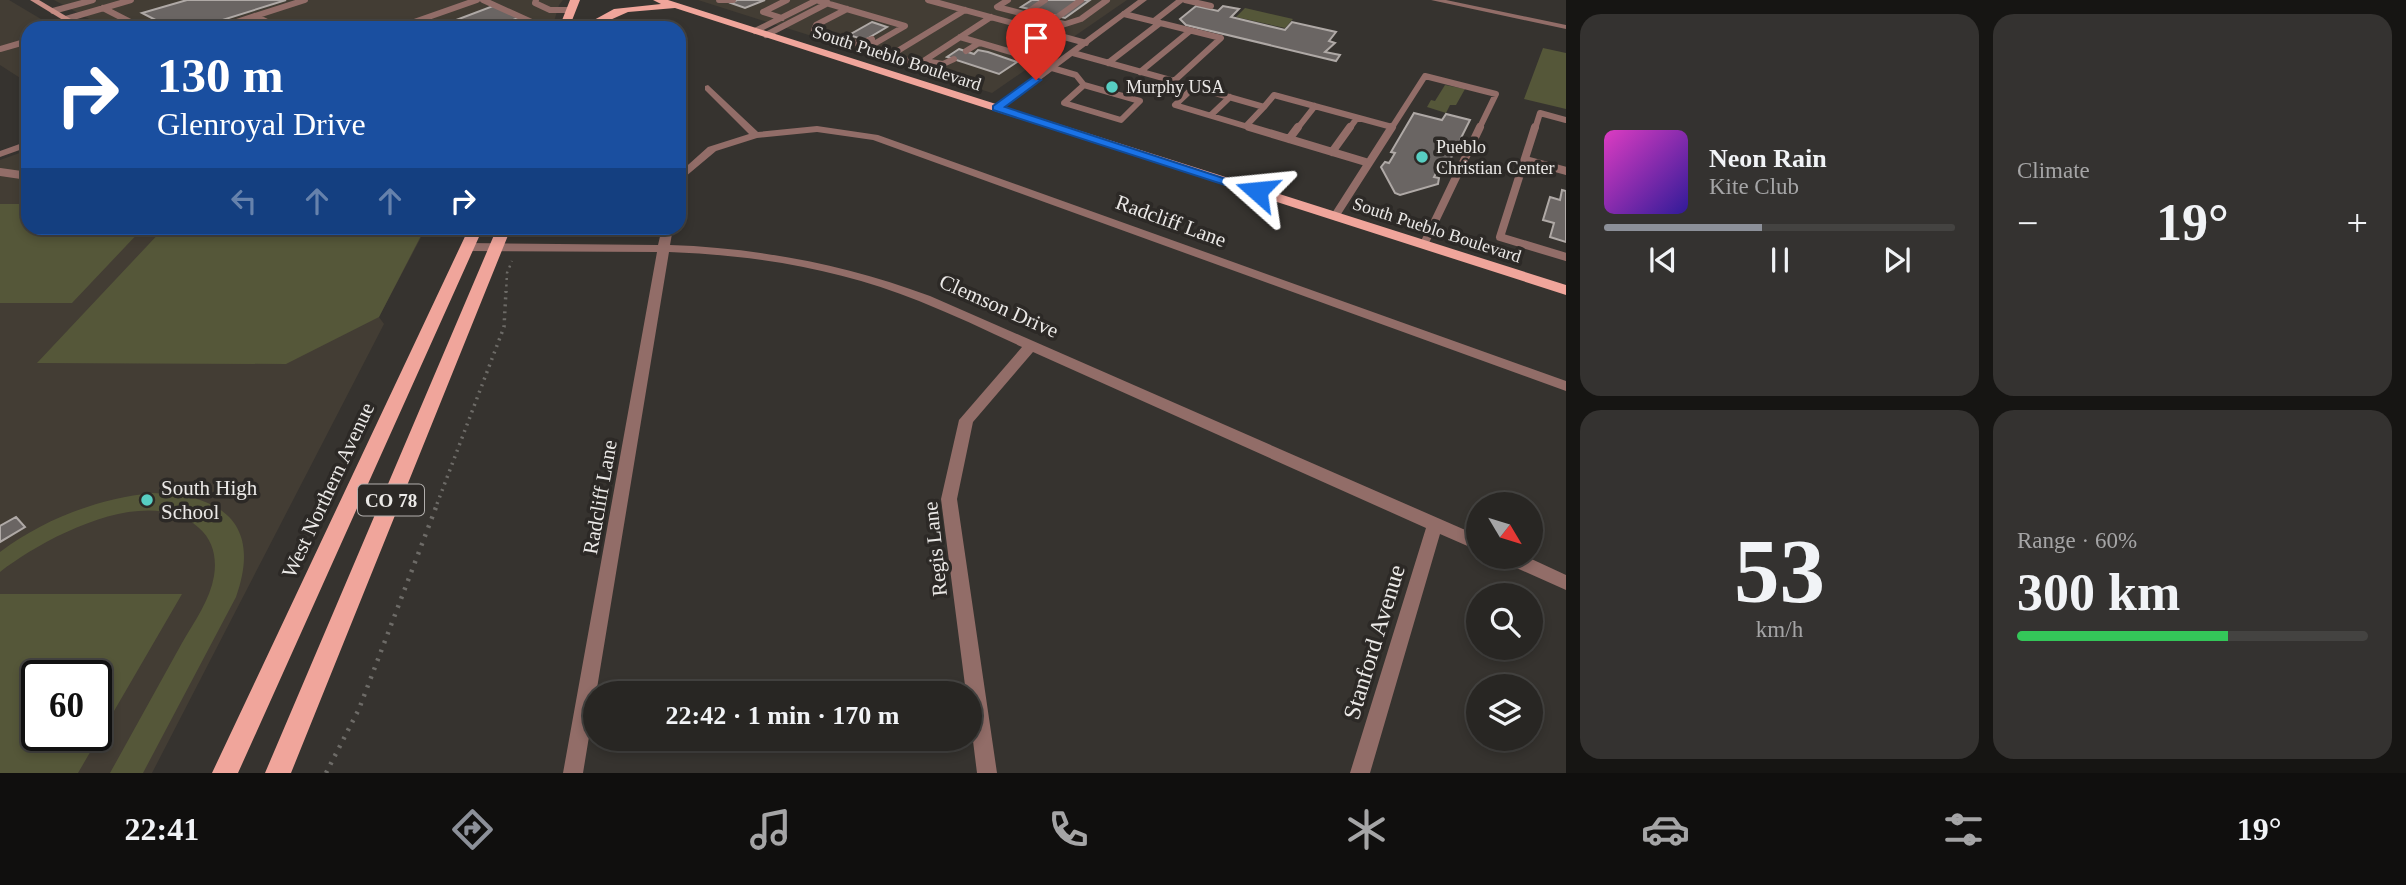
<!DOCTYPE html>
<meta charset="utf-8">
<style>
:root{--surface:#282623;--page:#343230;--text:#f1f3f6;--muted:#a5a5a6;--line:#444341;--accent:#8c9099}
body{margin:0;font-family:"Times New Roman",serif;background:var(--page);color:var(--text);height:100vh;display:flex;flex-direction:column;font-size:26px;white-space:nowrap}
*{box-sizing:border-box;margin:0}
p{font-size:23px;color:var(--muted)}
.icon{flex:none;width:38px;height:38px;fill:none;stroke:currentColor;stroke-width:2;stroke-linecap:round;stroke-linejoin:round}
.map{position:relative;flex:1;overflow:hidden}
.drawer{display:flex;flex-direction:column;gap:14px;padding:14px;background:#161513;width:840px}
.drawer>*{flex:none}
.hud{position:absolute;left:21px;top:21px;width:665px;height:214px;border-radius:21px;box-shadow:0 4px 10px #0003,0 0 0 2px var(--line);background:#1a4fa0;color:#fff;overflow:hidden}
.needle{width:46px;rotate:128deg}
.fabs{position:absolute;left:1466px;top:492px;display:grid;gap:14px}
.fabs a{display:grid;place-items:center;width:77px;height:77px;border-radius:50%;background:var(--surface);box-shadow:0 4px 10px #0003,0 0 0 2px var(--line);font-size:35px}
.speed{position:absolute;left:21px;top:660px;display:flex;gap:14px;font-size:35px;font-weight:700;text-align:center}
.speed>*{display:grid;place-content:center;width:91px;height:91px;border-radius:50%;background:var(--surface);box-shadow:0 4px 10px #0003,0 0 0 2px var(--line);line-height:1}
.speed .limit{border:4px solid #111;border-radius:10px;background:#fff;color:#111}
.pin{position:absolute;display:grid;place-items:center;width:60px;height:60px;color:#fff;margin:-72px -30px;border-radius:50% 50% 50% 0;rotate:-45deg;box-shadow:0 0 7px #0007}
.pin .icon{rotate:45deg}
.me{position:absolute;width:77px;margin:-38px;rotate:288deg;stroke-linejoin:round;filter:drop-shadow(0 0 5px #0008)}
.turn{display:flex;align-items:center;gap:24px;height:147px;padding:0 21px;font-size:32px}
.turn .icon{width:91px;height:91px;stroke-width:2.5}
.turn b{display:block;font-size:49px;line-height:60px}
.lanes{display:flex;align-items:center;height:66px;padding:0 21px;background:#0003;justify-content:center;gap:35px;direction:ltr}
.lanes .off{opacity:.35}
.big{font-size:52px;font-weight:700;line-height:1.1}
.drawer .tile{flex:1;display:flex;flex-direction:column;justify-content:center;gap:10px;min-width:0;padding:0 24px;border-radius:21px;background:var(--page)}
.drawer .dial{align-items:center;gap:0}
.dial b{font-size:91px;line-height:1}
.song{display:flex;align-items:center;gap:21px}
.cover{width:84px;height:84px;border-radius:10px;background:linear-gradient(135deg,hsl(310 70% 55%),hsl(250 70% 35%))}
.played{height:7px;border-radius:4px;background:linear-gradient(90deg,var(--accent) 45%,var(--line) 45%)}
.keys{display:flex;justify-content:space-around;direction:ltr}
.heat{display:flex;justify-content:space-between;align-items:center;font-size:38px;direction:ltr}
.charge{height:10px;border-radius:5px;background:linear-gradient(90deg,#34c759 60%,var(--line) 0)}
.drawer .tiles{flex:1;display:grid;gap:14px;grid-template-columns:repeat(2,1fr)}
.trip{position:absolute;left:583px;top:681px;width:399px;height:70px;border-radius:35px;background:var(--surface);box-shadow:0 4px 10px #0003,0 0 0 2px var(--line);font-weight:700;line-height:70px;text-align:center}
.dock{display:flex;height:112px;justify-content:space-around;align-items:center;background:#100f0e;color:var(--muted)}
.dock .icon{width:49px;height:49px}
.dock .on{color:var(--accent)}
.dock b{font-size:32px;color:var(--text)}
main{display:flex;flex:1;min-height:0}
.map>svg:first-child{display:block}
.built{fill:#433d34;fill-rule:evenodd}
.green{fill:#555739;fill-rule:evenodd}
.building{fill:#6a6563;stroke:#afa9a6;stroke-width:2}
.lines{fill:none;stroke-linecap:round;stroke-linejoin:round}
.path-far2{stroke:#6d6b67;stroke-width:2.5;stroke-dasharray:2 4.5;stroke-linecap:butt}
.path-far1{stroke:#6d6b67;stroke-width:3.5;stroke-dasharray:2 5;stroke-linecap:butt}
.path{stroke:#6d6b67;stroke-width:4.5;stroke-dasharray:2.5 7;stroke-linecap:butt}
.lane-far1{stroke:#926d68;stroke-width:6}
.lane{stroke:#926d68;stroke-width:8}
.street{fill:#926d68;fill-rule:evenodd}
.secondary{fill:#c78d85;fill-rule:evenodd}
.primary{fill:#f0a59b;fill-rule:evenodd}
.route{fill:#1a73e8;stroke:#114b97;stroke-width:2}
.poi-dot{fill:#57cec2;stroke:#2c2926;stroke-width:2.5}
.labels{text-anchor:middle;stroke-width:7;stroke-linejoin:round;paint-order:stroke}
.far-street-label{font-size:18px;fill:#ebe9e7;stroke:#2c2926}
.far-poi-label{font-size:18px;fill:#ebe9e7;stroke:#2c2926;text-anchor:start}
.shield{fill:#2c2926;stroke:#b2afad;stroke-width:2}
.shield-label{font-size:19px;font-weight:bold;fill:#ebe9e7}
.street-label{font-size:21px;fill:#ebe9e7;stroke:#2c2926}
.poi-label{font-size:21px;fill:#ebe9e7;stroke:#2c2926;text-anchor:start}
.near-street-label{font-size:24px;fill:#ebe9e7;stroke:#2c2926}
</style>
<main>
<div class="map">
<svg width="1566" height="773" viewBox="0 0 1566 773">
<rect width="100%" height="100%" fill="#36332f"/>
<path class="built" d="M0,0H9L56,28H28V83L0,65Z
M54,0H563L559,5L552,28H106Z
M698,0H1127L992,93Z
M28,150V228H426L379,317L384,324L152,773H0V160ZM37,676H96V735H37Z"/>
<path class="green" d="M1245,8L1293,19L1285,28L1236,17Z
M1543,48L1566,53V109L1524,99Z
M1445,85L1465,89L1456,105H1450L1446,113L1427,107L1431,100L1435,101Z
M0,204H28V228H143L72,303H0Z
M164,228H425L379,317L286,364L37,363Z
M152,493C222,494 262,524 236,597L143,773H110C134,730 158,686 182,643C194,622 210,600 214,576C217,558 213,540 199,528C148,482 44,538 0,572V552C44,519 97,499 152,493Z
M0,594H182L78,773H0ZM37,676H96V735H37Z"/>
<path class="building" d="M187,0H286L197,28H171L142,13Z
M737,0H765L745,8L731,3Z
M1032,0H1090L1065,18L1021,7Z
M493,6L521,17L492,28H435Z
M1196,6L1218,11L1223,6L1239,9L1231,17L1285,30L1292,22L1336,32L1329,41L1335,43L1325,52L1340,55L1336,61L1186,25L1180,19Z
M872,22L887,27L865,40L849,35Z
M959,49L974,54L978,50L988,52L1017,62L999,74L947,57Z
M1414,113L1442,120L1446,114L1470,120L1446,168L1440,166L1434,177L1439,178L1438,184L1400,195L1395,193L1381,167L1385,162L1389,163L1395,153L1391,152Z
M1562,190L1566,191V242L1550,237L1554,223L1543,220L1550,197L1560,200Z
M16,517L25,527L0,542V526Z"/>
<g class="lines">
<path class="path-far2" d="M506,293L507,273L512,261"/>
<path class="path-far1" d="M437,504L504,327L506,291"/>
<path class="path" d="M326,773L359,709L438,502"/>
<path class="lane-far1" d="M483,0L536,24L535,28
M536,0L535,3L550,10H571
M719,0H733
M816,0L905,26L867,48L919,64L991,17
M928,0L1086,43
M1008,0L997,7L1064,24
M1185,0L1211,6
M103,8L142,28
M847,9L816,25L814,30C831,41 852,47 872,39
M53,11L93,0
M1025,14L1045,0
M255,16L279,28
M782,18L763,12L787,0
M66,19L131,0
M1052,21L1081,0
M1154,21L1181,0
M218,28L305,0
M397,28L477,0
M755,31L817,0
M766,35L828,3
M960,37L1018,54L1056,27L1081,19L1107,0
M0,49L28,41
M966,51L979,43
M1073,53L1174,81L1221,38L1124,14
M891,55L965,10
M924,61L943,64L954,59
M1108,63L1160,23
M1052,68L1076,75L1084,85
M1140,72L1190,31
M1084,85L1140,101L1121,120L1064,103Z
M1264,107L1274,95L1392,127
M1211,115L1230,97
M1246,126L1264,107L1194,87L1175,105L1255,129
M1297,129L1315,106
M1349,129L1357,118
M1391,129L1425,76L1496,94L1479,129
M1535,129L1540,113L1566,120"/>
<path class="lane" d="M1249,127L1369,163
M1535,127L1500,237L1566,257
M1289,139L1298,127
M1332,152L1350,127
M1526,160L1566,171
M0,172L28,176
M1335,216L1392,127
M1424,244L1480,127"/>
<path class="street" d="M1138,0H1147L1000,110H994V106Z
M1431,0H1446L1566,25V29Z
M708,85L758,132L817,126L878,135L1566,381V391L873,140L817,132L757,138L716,151L679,182V173L708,147L749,134L705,90V86Z
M28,141V147L0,157V151Z
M662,228H673L670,245C760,248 846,265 930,296L1479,536V551L1440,534L1370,773H1350L1426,528L1033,352L973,422L957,499L997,773H977L970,717V693H966L941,499L959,420L1022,347C988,331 954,315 919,301C839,269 755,255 669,252L583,773H563L657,252L468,251L462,247L468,243L658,245Z
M1499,556H1525L1566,575V590L1501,561Z"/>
<path class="secondary" d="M30,0H39L86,28H76Z"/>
<path class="primary" d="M570,0H580L569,28H559Z
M653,0H668L1566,285V295L675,8L628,12L592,28L583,26L614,9L661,4Z
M469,228H483L238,773H212Z
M497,228H511L291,773H265Z"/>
</g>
<path class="route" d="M1033,77L1041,80L1005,107L1263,191L1253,194L993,110V106Z"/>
<g class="poi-dot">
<circle cx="1112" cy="87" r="7"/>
<circle cx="1422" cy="157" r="7"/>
<circle cx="147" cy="500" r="7"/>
</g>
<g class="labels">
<g class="far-street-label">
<text transform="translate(897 58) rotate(18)" y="6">South Pueblo Boulevard</text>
<text transform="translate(1437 230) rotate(18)" y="6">South Pueblo Boulevard</text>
</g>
<g class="far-poi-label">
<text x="1126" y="93">Murphy USA</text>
<text x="1436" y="153">Pueblo<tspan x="1436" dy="21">Christian Center</tspan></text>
</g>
<rect class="shield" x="358" y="484.5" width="66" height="31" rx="5"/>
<g class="shield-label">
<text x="391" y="507">CO 78</text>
</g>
<g class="street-label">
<text transform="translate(1171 221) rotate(20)" y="7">Radcliff Lane</text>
<text transform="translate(999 306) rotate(24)" y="7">Clemson Drive</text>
<text transform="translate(328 490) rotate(-65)" y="7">West Northern Avenue</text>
<text transform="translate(600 497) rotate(-80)" y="7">Radcliff Lane</text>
<text transform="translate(935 549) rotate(-96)" y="7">Regis Lane</text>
</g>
<g class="poi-label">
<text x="161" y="495">South High<tspan x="161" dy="24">School</tspan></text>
</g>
<g class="near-street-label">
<text transform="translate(1374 642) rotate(-73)" y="8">Stanford Avenue</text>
</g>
</g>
</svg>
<div class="fabs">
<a><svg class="needle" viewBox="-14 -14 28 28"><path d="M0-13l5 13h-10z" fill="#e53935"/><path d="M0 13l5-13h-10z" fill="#a5a5a6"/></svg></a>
<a><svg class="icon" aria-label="search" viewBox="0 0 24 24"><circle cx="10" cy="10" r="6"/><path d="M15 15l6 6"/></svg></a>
<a><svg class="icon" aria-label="layers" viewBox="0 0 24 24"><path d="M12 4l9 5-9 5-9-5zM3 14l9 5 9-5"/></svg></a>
</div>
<div class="speed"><div class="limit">60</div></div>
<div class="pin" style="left:1036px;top:80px;background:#d93025"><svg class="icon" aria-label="arrive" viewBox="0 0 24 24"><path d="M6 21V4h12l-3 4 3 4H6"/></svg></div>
<svg class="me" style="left:1257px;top:191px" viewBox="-20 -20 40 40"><path d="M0-17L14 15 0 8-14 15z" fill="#1a73e8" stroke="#fff" stroke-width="4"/></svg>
<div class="trip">22:42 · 1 min · 170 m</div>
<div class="hud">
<div class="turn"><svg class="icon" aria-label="right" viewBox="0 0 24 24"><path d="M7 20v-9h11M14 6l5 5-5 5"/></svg><div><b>130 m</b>Glenroyal Drive</div></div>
<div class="lanes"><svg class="icon off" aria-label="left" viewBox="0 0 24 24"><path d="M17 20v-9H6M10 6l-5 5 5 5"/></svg><svg class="icon off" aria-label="ahead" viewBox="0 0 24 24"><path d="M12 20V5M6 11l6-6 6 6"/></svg><svg class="icon off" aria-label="ahead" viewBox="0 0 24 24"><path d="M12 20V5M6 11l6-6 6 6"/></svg><svg class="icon" aria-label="right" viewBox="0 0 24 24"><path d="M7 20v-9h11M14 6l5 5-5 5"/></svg></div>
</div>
</div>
<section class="drawer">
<div class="tiles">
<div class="tile">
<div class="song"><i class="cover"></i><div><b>Neon Rain</b><p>Kite Club</p></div></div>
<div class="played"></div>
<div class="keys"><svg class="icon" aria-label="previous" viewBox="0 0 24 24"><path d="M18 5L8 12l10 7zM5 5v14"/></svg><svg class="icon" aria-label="pause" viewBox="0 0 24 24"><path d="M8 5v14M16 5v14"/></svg><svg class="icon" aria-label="next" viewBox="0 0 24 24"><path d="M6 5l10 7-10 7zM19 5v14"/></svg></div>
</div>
<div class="tile"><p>Climate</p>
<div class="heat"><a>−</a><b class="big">19°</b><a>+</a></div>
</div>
<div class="tile dial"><b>53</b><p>km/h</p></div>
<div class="tile"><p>Range · 60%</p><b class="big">300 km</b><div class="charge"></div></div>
</div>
</section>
</main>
<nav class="dock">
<b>22:41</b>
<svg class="icon on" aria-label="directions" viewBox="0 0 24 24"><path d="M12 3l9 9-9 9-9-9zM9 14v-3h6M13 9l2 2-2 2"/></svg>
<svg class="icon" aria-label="music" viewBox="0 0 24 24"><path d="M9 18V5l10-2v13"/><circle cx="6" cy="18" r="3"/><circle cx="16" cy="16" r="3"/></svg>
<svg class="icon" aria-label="phone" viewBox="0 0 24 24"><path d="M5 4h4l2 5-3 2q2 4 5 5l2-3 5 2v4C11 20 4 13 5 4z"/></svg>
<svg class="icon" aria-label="climate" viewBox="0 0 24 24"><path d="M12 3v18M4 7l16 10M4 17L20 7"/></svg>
<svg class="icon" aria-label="car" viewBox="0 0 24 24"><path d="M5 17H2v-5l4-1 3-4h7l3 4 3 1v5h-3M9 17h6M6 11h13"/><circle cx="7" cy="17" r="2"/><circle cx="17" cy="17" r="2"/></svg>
<svg class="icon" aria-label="filters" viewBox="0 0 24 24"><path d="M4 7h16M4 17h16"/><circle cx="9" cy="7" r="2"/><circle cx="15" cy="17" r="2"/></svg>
<b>19°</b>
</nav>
